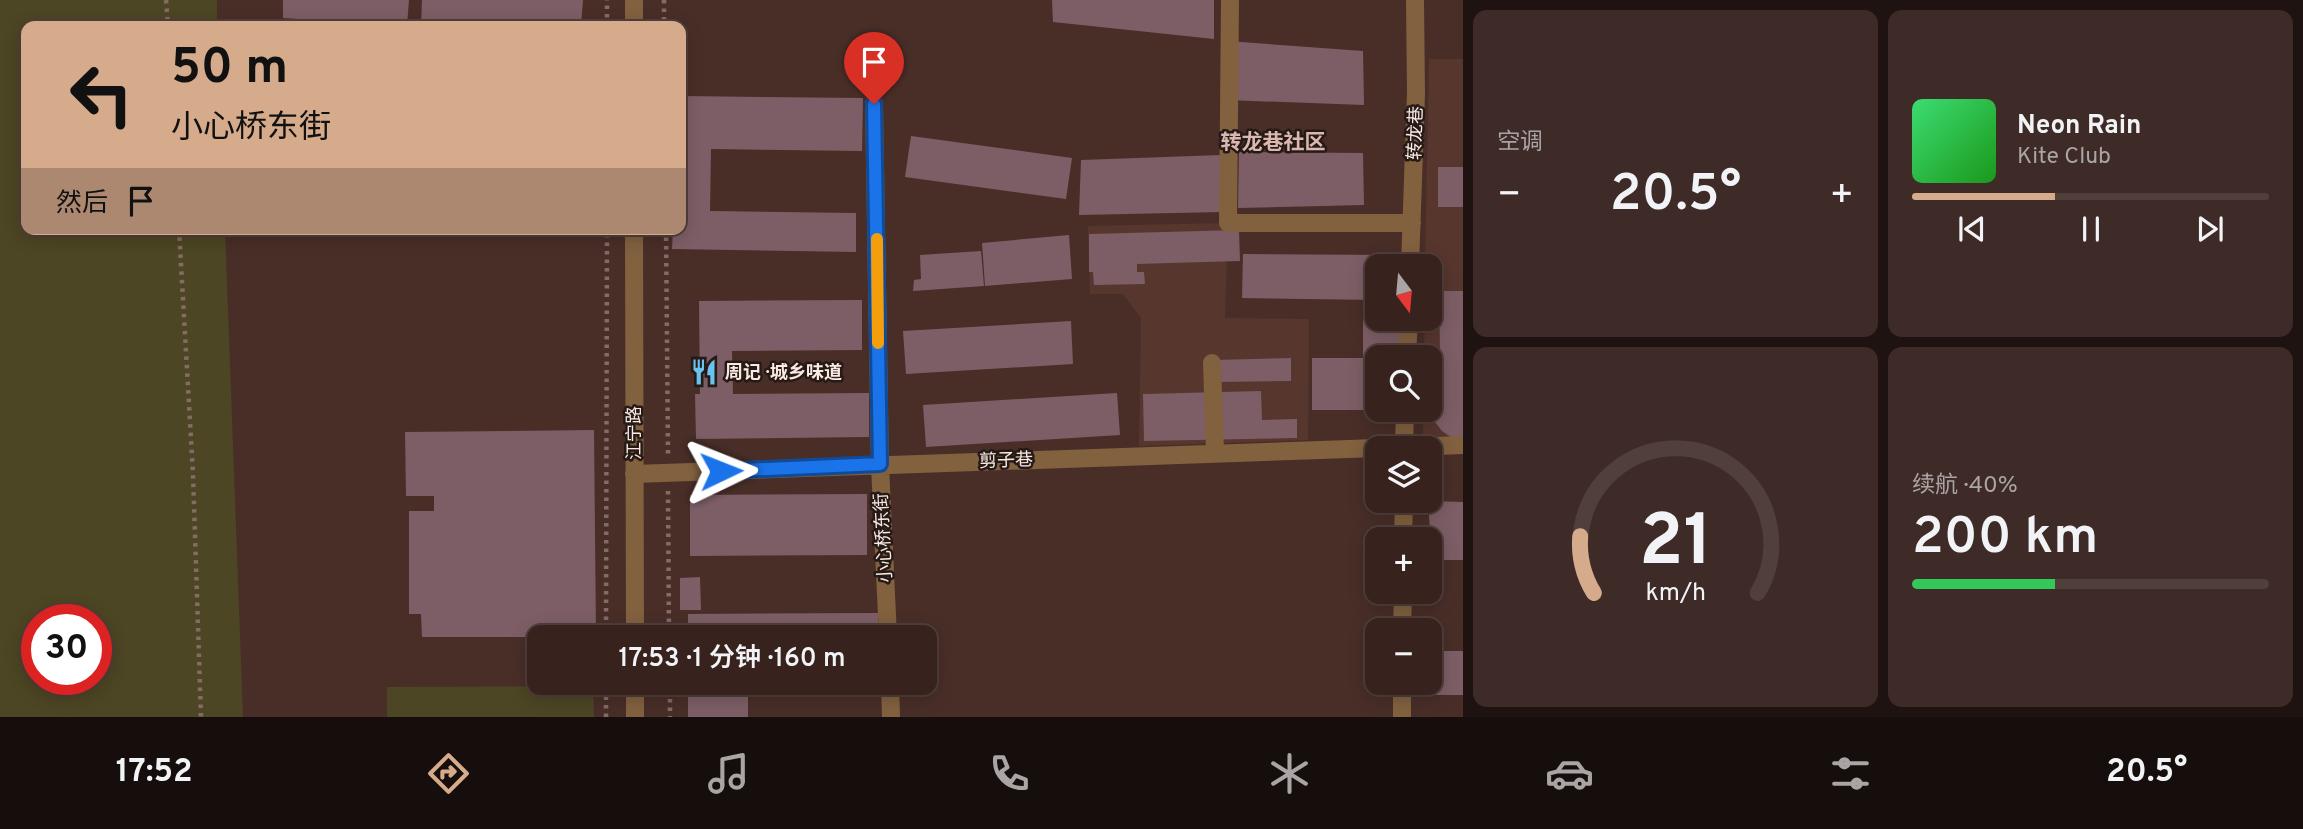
<!DOCTYPE html>
<html lang="zh">
<meta charset="utf-8">
<style>
:root{--surface:#37221e;--page:#3e2a27;--text:#f1f3f6;--muted:#aaa4a4;--line:#513f3c;--accent:#d6ab8b}
body{margin:0;font-family:Overpass,"Noto Sans SC",sans-serif;background:var(--page);color:var(--text);height:100vh;display:flex;flex-direction:column;font-size:26px;white-space:nowrap}
*{box-sizing:border-box;margin:0}
p{font-size:23px;color:var(--muted)}
.icon{flex:none;width:38px;height:38px;fill:none;stroke:currentColor;stroke-width:2;stroke-linecap:round;stroke-linejoin:round}
.map{position:relative;flex:1;overflow:hidden}
.drawer{display:flex;flex-direction:column;gap:10px;padding:10px;background:#1e1310;width:840px}
.drawer>*{flex:none}
.guide{position:absolute;left:21px;top:21px;width:665px;height:214px;border-radius:14px;box-shadow:0 4px 18px #0003,0 0 0 2px var(--line);background:#d6ab8b;color:#111;overflow:hidden}
.needle{width:46px;rotate:164deg}
.controls{position:absolute;left:1365px;top:254px;display:grid;gap:14px}
.controls a{display:grid;place-items:center;width:77px;height:77px;border-radius:14px;background:var(--surface);box-shadow:0 4px 18px #0003,0 0 0 2px var(--line);font-size:35px}
.speed{position:absolute;left:21px;top:604px;display:flex;gap:14px;font-size:35px;font-weight:700;text-align:center}
.speed>*{display:grid;place-content:center;width:91px;height:91px;border-radius:50%;background:var(--surface);box-shadow:0 4px 18px #0003,0 0 0 2px var(--line);line-height:1}
.speed .limit{border:10px solid #d22;background:#fff;color:#111}
.pin{position:absolute;display:grid;place-items:center;width:60px;height:60px;color:#fff;margin:-72px -30px;border-radius:50% 50% 50% 0;rotate:-45deg;box-shadow:0 0 7px #0007}
.pin .icon{rotate:45deg}
.me{position:absolute;width:77px;margin:-38px;rotate:88deg;stroke-linejoin:round;filter:drop-shadow(0 0 5px #0008)}
.turn{display:flex;align-items:center;gap:24px;height:147px;padding:0 35px;font-size:32px}
.turn .icon{width:91px;height:91px;stroke-width:2.5}
.turn b{display:block;font-size:49px;line-height:60px}
.then{display:flex;align-items:center;height:66px;padding:0 35px;background:#0003;gap:14px;font-size:26px}
.big{font-size:52px;font-weight:600;line-height:1.1}
.drawer .tile{flex:1;display:flex;flex-direction:column;justify-content:center;gap:10px;min-width:0;padding:0 24px;border-radius:14px;background:var(--page)}
.drawer .dial{align-items:center;gap:0}
.dial svg{height:182px;overflow:visible;fill:none;stroke:var(--line);stroke-width:7;stroke-linecap:round;text-anchor:middle}
.dial text{fill:var(--text);stroke:none}
.song{display:flex;align-items:center;gap:21px}
.cover{width:84px;height:84px;border-radius:10px;background:linear-gradient(135deg,hsl(140 70% 55%),hsl(120 70% 35%))}
.played{height:7px;border-radius:4px;background:linear-gradient(90deg,var(--accent) 40%,var(--line) 40%)}
.keys{display:flex;justify-content:space-around;direction:ltr}
.heat{display:flex;justify-content:space-between;align-items:center;font-size:38px;direction:ltr}
.charge{height:10px;border-radius:5px;background:linear-gradient(90deg,#34c759 40%,var(--line) 0)}
.drawer .tiles{flex:1;display:grid;gap:10px;grid-template-columns:repeat(2,1fr)}
.trip{position:absolute;left:527px;top:625px;width:410px;height:70px;border-radius:14px;background:var(--surface);box-shadow:0 4px 18px #0003,0 0 0 2px var(--line);font-weight:600;line-height:70px;text-align:center}
.menu{display:flex;height:112px;justify-content:space-around;align-items:center;background:#160e0c;color:var(--muted)}
.menu .icon{width:49px;height:49px}
.menu .active{color:var(--accent)}
.menu b{font-size:32px;color:var(--text)}
main{display:flex;flex:1;min-height:0}
.map>svg:first-child{display:block}
.built{fill:#57362e}
.green{fill:#4d4624;fill-rule:evenodd}
.building{fill:#7d5e66}
.lines{fill:none;stroke-linecap:round;stroke-linejoin:round}
.path{stroke:#836b66;stroke-width:4.5;stroke-dasharray:3.5 5;stroke-linecap:butt}
.minor{stroke:#82613f;stroke-width:18}
.route-casing{stroke:#114b97;stroke-width:18}
.route{stroke:#1a73e8;stroke-width:12}
.slow{stroke:#f59e0b;stroke-width:12}
.labels{text-anchor:middle;stroke-width:5;stroke-linejoin:round;paint-order:stroke}
.street-label{font-size:18px;fill:#fae8e3;stroke:#261a17}
.poi-label{font-size:18px;font-weight:bold;fill:#fae8e3;stroke:#261a17;text-anchor:start}
.quarter-label{font-size:21px;font-weight:bold;fill:#dab8af;stroke:#261a17}
</style>
<main>
<div class="map">
<svg width="1463" height="717" viewBox="0 0 1463 717">
<rect width="100%" height="100%" fill="#492e28"/>
<path class="built" d="M1429,59H1463V437H1423V410H1430V357H1424L1425,319L1430,318V266H1425Z
M1228,223L1225,318L1309,319L1308,440L1139,446L1141,318L1123,294H1090L1088,226Z"/>
<path class="green" d="M0,0H217V26H26V229H225L243,717H0ZM37,620H96V679H37Z
M593,686L594,717H387V687Z"/>
<path class="building" d="M283,0H409L407,26L283,18Z
M422,0H583L581,26H421Z
M1052,0H1214V39L1053,22Z
M1227,41L1363,51L1364,105L1226,100Z
M681,96L863,98L862,151L711,149L710,211L856,213V252L672,249L673,229H681Z
M911,136L1072,158L1066,199L905,177Z
M1239,152L1363,153L1364,205L1238,208Z
M1221,155L1222,212L1079,215L1081,160Z
M1438,167H1463V207H1438Z
M1239,230L1240,261L1137,264V272H1144L1145,284L1094,285L1093,272H1089V234Z
M1069,235L1072,279L985,286L982,243Z
M981,251L984,286L913,291L914,280L921,279L920,255Z
M1243,254L1393,255V266H1377V300L1242,298Z
M1439,291H1463V437H1451L1442,431L1432,418L1433,350H1440Z
M862,300V350L732,351L733,394L869,393V437L696,439L695,394H700L699,301Z
M1363,318H1401V357H1377V410H1312V358H1363Z
M1071,321L1073,364L906,374L903,331Z
M1291,358V381L1215,382L1214,360Z
M1261,391L1262,420L1297,419V438L1144,441L1143,394Z
M1117,393L1120,435L926,447L923,405Z
M594,430L596,637H422L421,614H409V511H434V496H406L405,432Z
M867,494V555L690,556V495Z
M1428,501L1463,502V560H1432Z
M700,577L701,610H680V578Z
M878,613V637H688V614Z
M1430,651H1463V695H1433Z
M688,682H748V717H688Z"/>
<g class="lines">
<path class="path" d="M166,0L168,26
M664,0V26
M607,26V0
M179,229L193,474L201,717
M666,229L668,454
M668,491L669,637
M606,637L607,229
M670,682V717
M606,717V682"/>
<path class="minor" d="M634,0V26
M1230,0L1228,223H1412
M874,104L880,465L888,637
M634,229L635,637
M1410,266L1416,93L1415,0
M1407,357L1409,318
M1212,363L1215,453
M1385,448L1463,445
M1404,448L1405,410
M634,474L1377,448
M1403,539L1404,500
M1402,630L1403,592
M635,682V717
M890,682L891,717
M1402,717V682"/>
</g>
<g class="lines">
<g class="route-casing">
<path id="route" d="M721,471L880,464L874,104"/>
</g>
<use href="#route" class="route"/>
<path class="slow" d="M877,239L878,343"/>
</g>
<defs>
<g id="restaurant-bare" transform="scale(2.1)"><path d="M-5-6h1v4h1v-4h1v4h1v-4h1v5L-1.5 .5V6h-2V.5L-5-1ZM5-6V6H3V1.5H1.5Q1.5-4 5-6Z" fill="#69c3f1" stroke="#261a17" stroke-width="2.5" paint-order="stroke"/></g>
</defs>
<g fill-rule="evenodd">
<use href="#restaurant-bare" x="704" y="372"/>
</g>
<g class="labels">
<g class="street-label">
<text transform="translate(1415 133) rotate(-88)" y="6">转龙巷</text>
<text transform="translate(634 433) rotate(-90)" y="6">江宁路</text>
<text transform="translate(1006 460) rotate(-2)" y="6">剪子巷</text>
<text transform="translate(883 538) rotate(-93)" y="6">小心桥东街</text>
</g>
<g class="poi-label">
<text x="725" y="378">周记 · 城乡味道</text>
</g>
<g class="quarter-label">
<text x="1273" y="149">转龙巷社区</text>
</g>
</g>
</svg>
<div class="controls">
<a><svg class="needle" viewBox="-14 -14 28 28"><path d="M0-13l5 13h-10z" fill="#e53935"/><path d="M0 13l5-13h-10z" fill="#aaa4a4"/></svg></a>
<a><svg class="icon" aria-label="search" viewBox="0 0 24 24"><circle cx="10" cy="10" r="6"/><path d="M15 15l6 6"/></svg></a>
<a><svg class="icon" aria-label="layers" viewBox="0 0 24 24"><path d="M12 4l9 5-9 5-9-5zM3 14l9 5 9-5"/></svg></a>
<a>+</a>
<a>−</a>
</div>
<div class="speed"><div class="limit">30</div></div>
<div class="pin" style="left:874px;top:104px;background:#d93025"><svg class="icon" aria-label="arrive" viewBox="0 0 24 24"><path d="M6 21V4h12l-3 4 3 4H6"/></svg></div>
<svg class="me" style="left:721px;top:471px" viewBox="-20 -20 40 40"><path d="M0-17L14 15 0 8-14 15z" fill="#1a73e8" stroke="#fff" stroke-width="4"/></svg>
<div class="trip">17:53 · 1 分钟 · 160 m</div>
<div class="guide">
<div class="turn"><svg class="icon" aria-label="left" viewBox="0 0 24 24"><path d="M17 20v-9H6M10 6l-5 5 5 5"/></svg><div><b>50 m</b>小心桥东街</div></div>
<div class="then">然后<svg class="icon" aria-label="arrive" viewBox="0 0 24 24"><path d="M6 21V4h12l-3 4 3 4H6"/></svg></div>
</div>
</div>
<section class="drawer">
<div class="tiles">
<div class="tile"><p>空调</p>
<div class="heat"><a>−</a><b class="big">20.5°</b><a>+</a></div>
</div>
<div class="tile">
<div class="song"><i class="cover"></i><div><b>Neon Rain</b><p>Kite Club</p></div></div>
<div class="played"></div>
<div class="keys"><svg class="icon" aria-label="previous" viewBox="0 0 24 24"><path d="M18 5L8 12l10 7zM5 5v14"/></svg><svg class="icon" aria-label="pause" viewBox="0 0 24 24"><path d="M8 5v14M16 5v14"/></svg><svg class="icon" aria-label="next" viewBox="0 0 24 24"><path d="M6 5l10 7-10 7zM19 5v14"/></svg></div>
</div>
<div class="tile dial"><svg viewBox="0 0 100 80">
<path d="M14 69A42 42 0 1 1 86 69"/>
<path d="M14 69A42 42 0 0 1 8 44" stroke="#d6ab8b"/>
<text x="50" y="56" font-size="32" font-weight="700">21</text>
<text x="50" y="72" font-size="11">km/h</text>
</svg></div>
<div class="tile"><p>续航 · 40%</p><b class="big">200 km</b><div class="charge"></div></div>
</div>
</section>
</main>
<nav class="menu">
<b>17:52</b>
<svg class="icon active" aria-label="directions" viewBox="0 0 24 24"><path d="M12 3l9 9-9 9-9-9zM9 14v-3h6M13 9l2 2-2 2"/></svg>
<svg class="icon" aria-label="music" viewBox="0 0 24 24"><path d="M9 18V5l10-2v13"/><circle cx="6" cy="18" r="3"/><circle cx="16" cy="16" r="3"/></svg>
<svg class="icon" aria-label="phone" viewBox="0 0 24 24"><path d="M5 4h4l2 5-3 2q2 4 5 5l2-3 5 2v4C11 20 4 13 5 4z"/></svg>
<svg class="icon" aria-label="climate" viewBox="0 0 24 24"><path d="M12 3v18M4 7l16 10M4 17L20 7"/></svg>
<svg class="icon" aria-label="car" viewBox="0 0 24 24"><path d="M5 17H2v-5l4-1 3-4h7l3 4 3 1v5h-3M9 17h6M6 11h13"/><circle cx="7" cy="17" r="2"/><circle cx="17" cy="17" r="2"/></svg>
<svg class="icon" aria-label="filters" viewBox="0 0 24 24"><path d="M4 7h16M4 17h16"/><circle cx="9" cy="7" r="2"/><circle cx="15" cy="17" r="2"/></svg>
<b>20.5°</b>
</nav>
